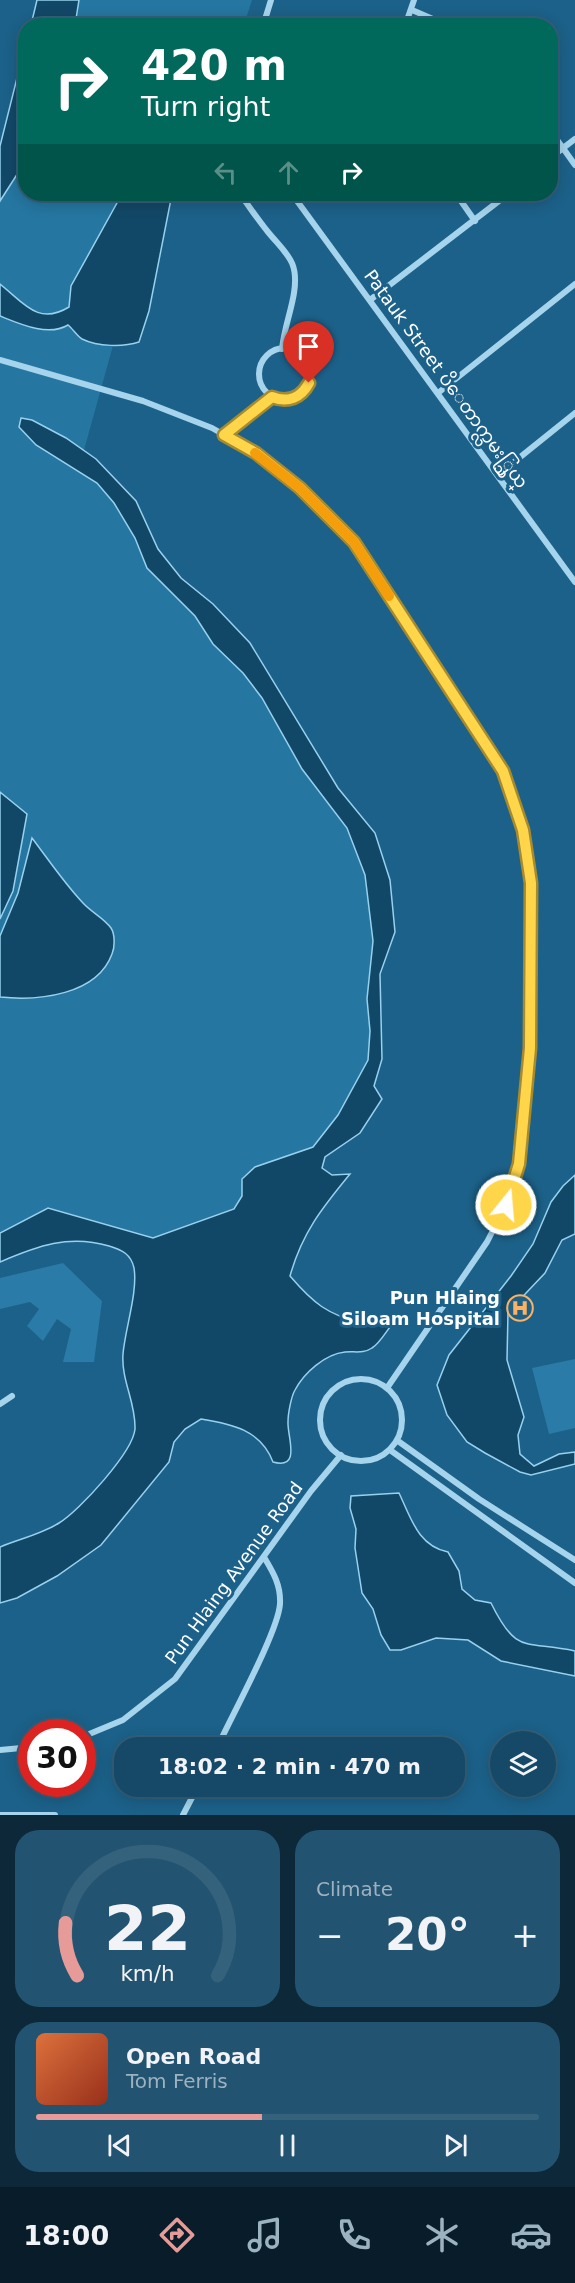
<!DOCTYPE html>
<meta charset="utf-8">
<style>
:root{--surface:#154967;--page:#225370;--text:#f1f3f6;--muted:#9db2c0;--line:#34617b;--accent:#e69b98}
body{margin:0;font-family:"DejaVu Sans","Noto Sans Myanmar",sans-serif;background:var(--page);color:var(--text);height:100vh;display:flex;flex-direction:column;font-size:22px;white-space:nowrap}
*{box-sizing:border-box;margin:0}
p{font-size:20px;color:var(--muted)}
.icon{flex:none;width:33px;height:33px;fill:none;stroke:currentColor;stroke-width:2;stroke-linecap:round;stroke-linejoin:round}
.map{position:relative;height:1815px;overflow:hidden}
.details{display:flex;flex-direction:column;gap:15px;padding:15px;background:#0c2839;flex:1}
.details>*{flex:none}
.hud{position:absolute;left:18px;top:18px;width:540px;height:183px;border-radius:24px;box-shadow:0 3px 15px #0003,0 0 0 2px var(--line);background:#00695c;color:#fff;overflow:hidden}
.controls{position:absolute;left:490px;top:1731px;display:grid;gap:12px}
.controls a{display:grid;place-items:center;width:66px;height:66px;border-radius:50%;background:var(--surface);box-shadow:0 3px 15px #0003,0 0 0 2px var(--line);font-size:30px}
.speed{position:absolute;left:18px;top:1719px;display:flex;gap:12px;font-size:30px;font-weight:700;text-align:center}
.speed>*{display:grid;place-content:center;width:78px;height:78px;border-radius:50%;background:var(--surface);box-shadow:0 3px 15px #0003,0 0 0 2px var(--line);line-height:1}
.speed .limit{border:9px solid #d22;background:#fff;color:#111}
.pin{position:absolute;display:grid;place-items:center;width:51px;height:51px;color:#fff;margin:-62px -26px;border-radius:50% 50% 50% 0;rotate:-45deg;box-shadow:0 0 6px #0007}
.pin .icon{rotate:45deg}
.me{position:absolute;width:66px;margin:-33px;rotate:17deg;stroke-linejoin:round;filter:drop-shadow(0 0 4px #0008)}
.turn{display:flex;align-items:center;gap:21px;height:126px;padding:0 24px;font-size:27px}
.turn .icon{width:78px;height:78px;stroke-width:2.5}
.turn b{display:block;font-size:42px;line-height:51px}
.lanes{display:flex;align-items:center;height:57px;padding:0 24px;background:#0003;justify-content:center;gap:30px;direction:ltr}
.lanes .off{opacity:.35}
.big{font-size:45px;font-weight:700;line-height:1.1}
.details .card{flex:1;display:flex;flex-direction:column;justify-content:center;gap:9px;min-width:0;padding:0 21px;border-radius:24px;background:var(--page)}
.details .dial{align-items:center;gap:0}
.dial svg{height:156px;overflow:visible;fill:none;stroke:var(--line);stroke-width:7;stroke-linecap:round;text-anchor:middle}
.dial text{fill:var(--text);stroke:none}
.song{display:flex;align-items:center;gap:18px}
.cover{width:72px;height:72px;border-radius:9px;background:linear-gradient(135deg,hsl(20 70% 55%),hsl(10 70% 35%))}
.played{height:6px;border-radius:3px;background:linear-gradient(90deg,var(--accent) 45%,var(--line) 45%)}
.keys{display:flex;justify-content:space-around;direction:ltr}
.heat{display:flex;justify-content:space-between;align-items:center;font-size:33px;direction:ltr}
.details .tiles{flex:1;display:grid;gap:15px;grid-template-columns:1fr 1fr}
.card:last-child{grid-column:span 2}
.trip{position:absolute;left:114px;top:1737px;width:351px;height:60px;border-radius:24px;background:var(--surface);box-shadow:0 3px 15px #0003,0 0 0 2px var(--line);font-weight:700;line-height:60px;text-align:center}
.menu{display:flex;height:96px;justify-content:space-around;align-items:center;background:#081d29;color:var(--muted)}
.menu .icon{width:42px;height:42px}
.menu .selected{color:var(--accent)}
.menu b{font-size:27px;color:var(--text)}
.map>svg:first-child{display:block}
.green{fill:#2576a1}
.water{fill:#124867;stroke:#98d1ee;stroke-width:1.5}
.building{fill:#2a7ba7}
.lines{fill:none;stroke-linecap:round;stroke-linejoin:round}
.minor{stroke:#a5d4ec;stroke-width:6}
.route-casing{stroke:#a68a30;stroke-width:15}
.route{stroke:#ffd54a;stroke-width:10}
.slow{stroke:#f59e0b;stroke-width:10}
.labels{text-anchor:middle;stroke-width:6;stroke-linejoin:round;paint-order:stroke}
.street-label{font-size:18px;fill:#fff;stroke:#1c6189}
.poi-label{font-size:18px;font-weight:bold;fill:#fff;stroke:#1c6189;text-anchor:end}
</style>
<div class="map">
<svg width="575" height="1815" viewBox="0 0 575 1815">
<rect width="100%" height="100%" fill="#1c6189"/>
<path class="green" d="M48,0H252L244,25L41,26Z
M25,86L26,194H155L81,461L122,497L166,570L239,654L361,835L383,920L376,1055L261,1258L55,1226L0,1244V176Z"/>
<path class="water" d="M37,0H79L75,25H31Z
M25,46V162L0,201V146Z
M122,194H172L149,311L139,342C124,347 98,347 82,339C77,336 73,329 68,325C48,337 20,324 0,316V284C24,303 38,326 69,307L71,286Z
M21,418L32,420L66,438L96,459L136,501L158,549L181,578L213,604L250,643L338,788L375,833L390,880L395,932L380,974L382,1059L374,1086L382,1099L360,1133L325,1157L322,1168L332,1175L350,1174C322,1208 302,1233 290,1276C314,1304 327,1314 363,1324L382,1315L393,1323C387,1330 380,1343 372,1348C363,1354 355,1351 345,1352C325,1354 304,1373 295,1390C291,1397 288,1414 288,1422C287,1436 302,1470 273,1462C261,1430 232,1424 201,1419L185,1429L174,1442L169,1462L101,1545L57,1576L17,1598L0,1603V1547C19,1539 42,1534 59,1523C79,1511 133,1452 135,1429C136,1403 121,1380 123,1354C125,1329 138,1292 134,1268C131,1254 122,1250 109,1246C69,1234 37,1246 0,1262V1233L48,1208L153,1238L234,1209L242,1196V1179L255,1167L313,1147L338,1115L368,1060L370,1031L367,999L373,941L365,875L347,828L302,769L262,698L243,673L213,644L195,616L147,568L135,538L114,503L97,483L36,445L19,427Z
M0,792L27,814L13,891L0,919Z
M32,838C48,859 64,883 83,903C91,912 104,918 111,928C115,934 115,947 112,954C97,995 39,1001 0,997V936L18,893Z
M575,1175V1234L562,1240L545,1273L508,1312L507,1360L524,1417L518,1435L520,1454L534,1466L559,1454L575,1452V1464L531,1475L520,1472L485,1453L467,1442L447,1415L437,1385L449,1355L511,1276L533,1244L551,1202L563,1186Z
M399,1493C411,1518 418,1546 448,1552L459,1571L462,1589L475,1600L491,1603C517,1656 525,1640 575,1651V1676L501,1661L468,1640L436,1638L401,1650H390L381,1635L373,1609L362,1593L355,1548L356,1529L350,1508L351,1496Z"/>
<path class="building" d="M63,1263L102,1301L94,1362H63L71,1329L57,1319L43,1341L27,1326L39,1309L30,1302L0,1309V1278Z
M575,1359V1428L549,1434L532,1368Z"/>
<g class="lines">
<path class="minor" d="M412,10L449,26
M263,26L271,0
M405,26L414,0
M550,130L575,165
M550,158L575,139
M240,194C249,206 258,220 268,232C287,255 299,261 294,293C291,312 284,329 282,349
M292,194L575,582
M456,194L475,221
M370,300L508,194
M259 374a26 26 0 1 1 52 0a26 26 0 1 1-52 0Z
M0,360L143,401L212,428L256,453L300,487L354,542L503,771L523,830L531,883L530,1048L519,1164L506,1205L487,1242L387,1388
M438,393L575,284
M224,435L272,397
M498,475L575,413
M320 1420a41 41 0 1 1 82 0a41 41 0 1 1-82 0Z
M0,1404L12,1396
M398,1441L479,1499L575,1560
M390,1450L575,1583
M82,1737L123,1720L175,1679L311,1491L341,1455
M217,1748C231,1717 278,1632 280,1604C281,1585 273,1572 264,1557
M0,1750L32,1747
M0,1815H55
M183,1815L198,1786"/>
</g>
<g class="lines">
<g class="route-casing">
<path id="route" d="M309,383C301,398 288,403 272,397L224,435L256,453L300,488L354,542L503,771L523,830L531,883L530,1048L519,1164L506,1205"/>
</g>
<use href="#route" class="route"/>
<path class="slow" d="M255,453L300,488L354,542L389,596"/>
</g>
<defs>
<g id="hospital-ring" transform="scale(1.35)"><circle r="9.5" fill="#1c6189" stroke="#fdb162" stroke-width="1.5"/><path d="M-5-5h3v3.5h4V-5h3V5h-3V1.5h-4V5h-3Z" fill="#fdb162"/></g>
</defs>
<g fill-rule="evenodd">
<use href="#hospital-ring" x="520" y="1308"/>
</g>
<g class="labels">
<g class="street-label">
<text transform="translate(446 379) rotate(54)" y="6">Patauk Street ပိေတာက္လမး္သြယ္</text>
<text transform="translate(234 1573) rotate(-54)" y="6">Pun Hlaing Avenue Road</text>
</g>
<g class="poi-label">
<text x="500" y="1304">Pun Hlaing<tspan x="500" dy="21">Siloam Hospital</tspan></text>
</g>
</g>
</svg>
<div class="controls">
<a><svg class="icon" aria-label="layers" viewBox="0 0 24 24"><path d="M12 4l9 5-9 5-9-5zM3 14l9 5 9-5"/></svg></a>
</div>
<div class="speed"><div class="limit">30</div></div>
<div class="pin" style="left:309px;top:383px;background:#d93025"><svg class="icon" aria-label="arrive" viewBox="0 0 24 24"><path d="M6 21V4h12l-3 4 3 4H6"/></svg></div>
<svg class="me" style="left:506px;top:1205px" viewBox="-20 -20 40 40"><circle r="17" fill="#ffd54a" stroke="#fff" stroke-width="3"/><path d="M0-11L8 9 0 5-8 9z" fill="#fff"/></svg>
<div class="trip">18:02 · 2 min · 470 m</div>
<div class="hud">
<div class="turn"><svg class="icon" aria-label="right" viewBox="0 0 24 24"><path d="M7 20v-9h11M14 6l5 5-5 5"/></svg><div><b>420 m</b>Turn right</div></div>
<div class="lanes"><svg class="icon off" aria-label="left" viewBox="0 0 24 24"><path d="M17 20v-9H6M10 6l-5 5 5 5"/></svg><svg class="icon off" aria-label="ahead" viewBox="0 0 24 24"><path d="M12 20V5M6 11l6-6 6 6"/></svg><svg class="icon" aria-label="right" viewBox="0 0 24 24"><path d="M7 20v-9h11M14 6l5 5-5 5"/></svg></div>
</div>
</div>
<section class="details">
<div class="tiles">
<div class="card dial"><svg viewBox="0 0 100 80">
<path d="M14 69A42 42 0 1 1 86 69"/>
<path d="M14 69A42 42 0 0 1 8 42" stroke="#e69b98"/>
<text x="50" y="56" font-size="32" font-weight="700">22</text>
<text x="50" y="72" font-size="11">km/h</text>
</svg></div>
<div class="card"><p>Climate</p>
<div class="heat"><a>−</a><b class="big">20°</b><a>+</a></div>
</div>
<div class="card">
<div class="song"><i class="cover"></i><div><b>Open Road</b><p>Tom Ferris</p></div></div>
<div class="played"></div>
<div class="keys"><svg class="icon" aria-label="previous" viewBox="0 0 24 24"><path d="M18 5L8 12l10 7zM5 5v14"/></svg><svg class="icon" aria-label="pause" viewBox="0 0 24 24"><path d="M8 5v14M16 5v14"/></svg><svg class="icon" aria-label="next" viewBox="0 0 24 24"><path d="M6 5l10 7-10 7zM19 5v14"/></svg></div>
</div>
</div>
</section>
<nav class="menu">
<b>18:00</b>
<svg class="icon selected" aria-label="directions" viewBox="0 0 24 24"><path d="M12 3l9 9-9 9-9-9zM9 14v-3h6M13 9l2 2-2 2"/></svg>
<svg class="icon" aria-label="music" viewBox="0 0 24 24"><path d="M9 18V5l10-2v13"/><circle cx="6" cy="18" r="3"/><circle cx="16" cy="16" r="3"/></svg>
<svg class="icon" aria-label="phone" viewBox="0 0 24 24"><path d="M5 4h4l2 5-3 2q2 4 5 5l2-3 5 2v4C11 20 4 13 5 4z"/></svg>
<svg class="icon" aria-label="climate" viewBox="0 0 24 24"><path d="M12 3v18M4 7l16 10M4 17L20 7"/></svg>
<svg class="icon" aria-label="car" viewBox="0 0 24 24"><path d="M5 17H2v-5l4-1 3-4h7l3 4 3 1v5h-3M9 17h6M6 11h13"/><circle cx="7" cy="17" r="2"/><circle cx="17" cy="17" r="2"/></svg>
</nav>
